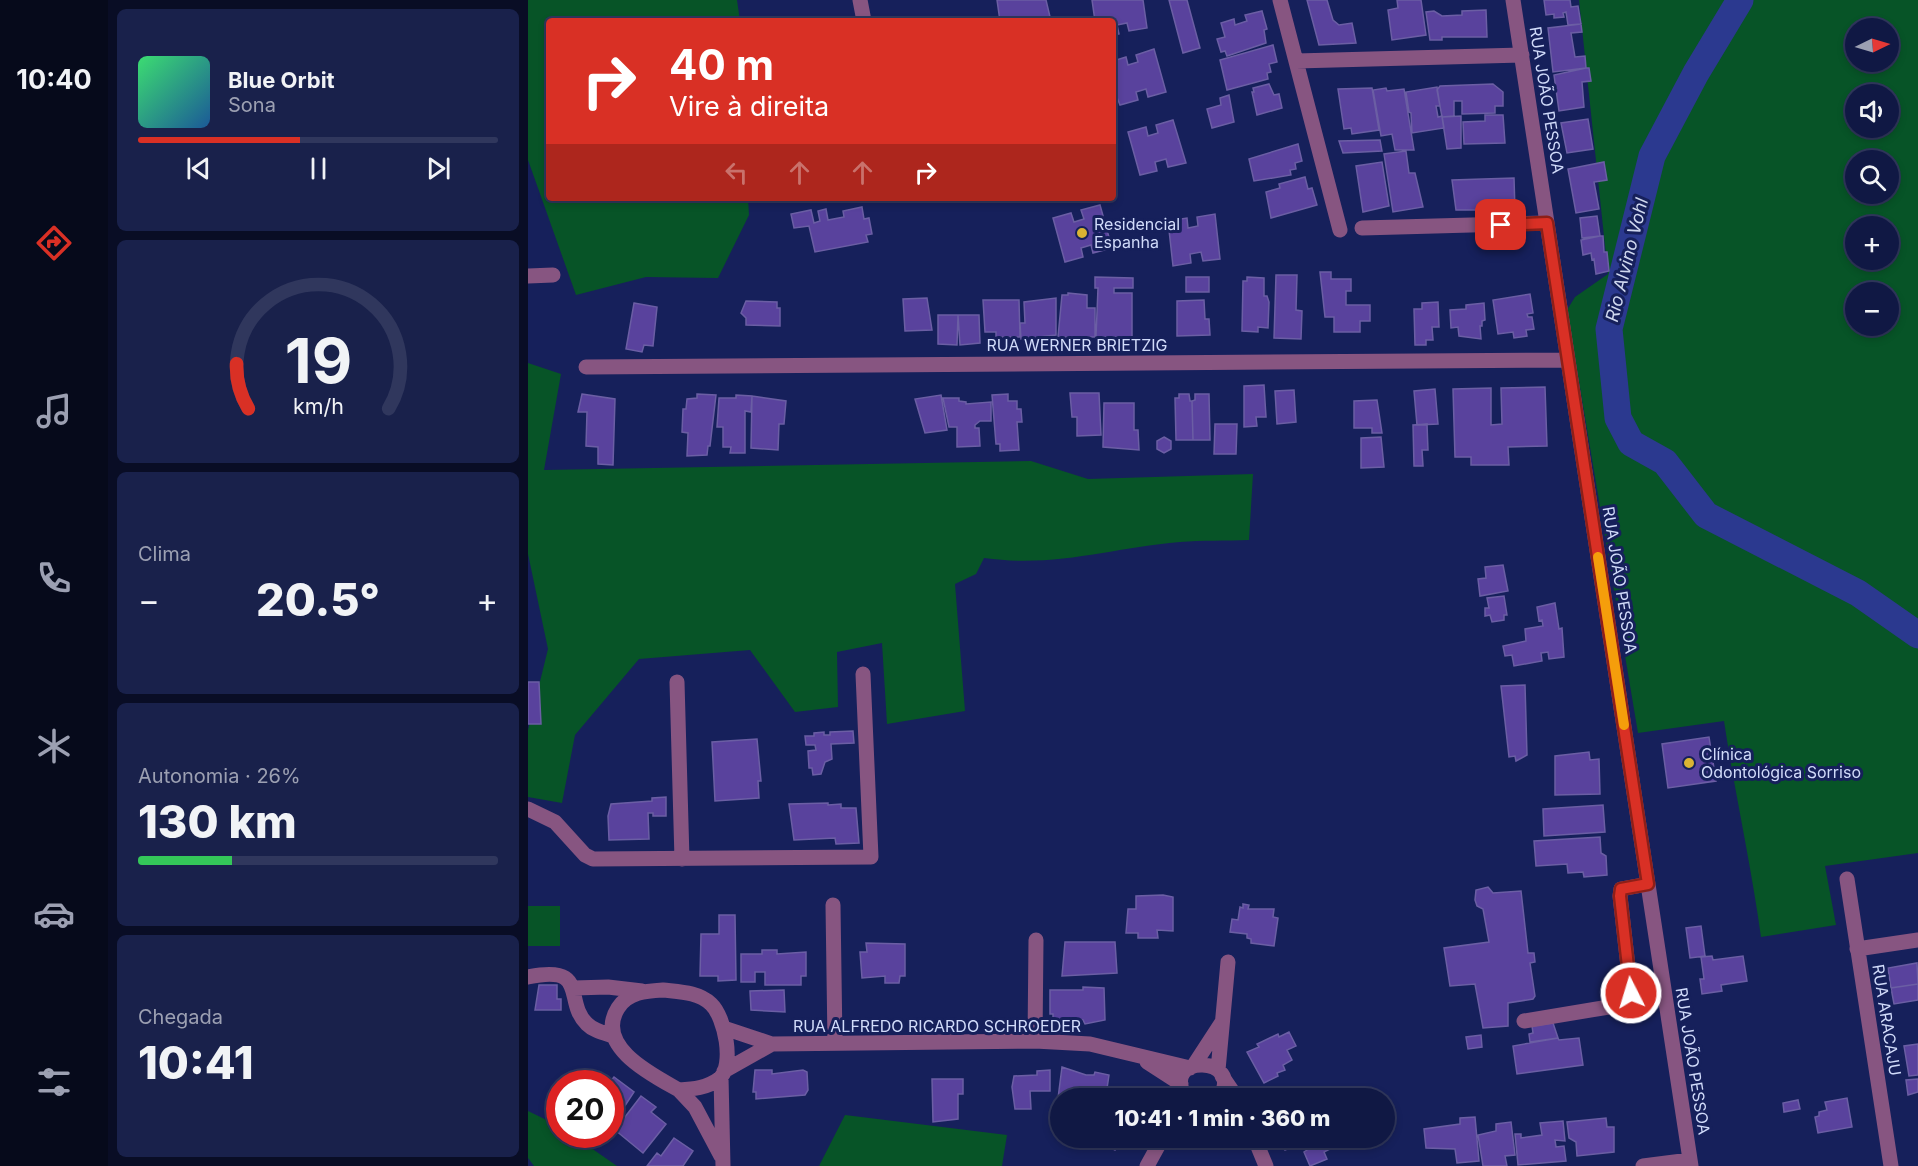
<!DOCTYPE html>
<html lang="pt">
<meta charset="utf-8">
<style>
:root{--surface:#101844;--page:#19214b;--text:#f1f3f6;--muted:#9ca0b2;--line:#30375d;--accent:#d93025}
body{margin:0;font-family:Inter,sans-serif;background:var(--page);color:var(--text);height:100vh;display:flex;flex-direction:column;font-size:22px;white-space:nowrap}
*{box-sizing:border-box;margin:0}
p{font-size:20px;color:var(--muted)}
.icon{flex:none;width:33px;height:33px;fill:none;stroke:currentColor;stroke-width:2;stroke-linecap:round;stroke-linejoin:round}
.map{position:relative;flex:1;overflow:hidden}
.sheet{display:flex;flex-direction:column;gap:9px;padding:9px;background:#090d25;width:420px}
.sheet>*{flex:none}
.top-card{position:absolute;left:18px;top:18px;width:570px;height:183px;border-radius:6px;box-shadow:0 3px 9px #0003,0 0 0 2px var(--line);background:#d93025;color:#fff;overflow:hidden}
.needle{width:39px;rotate:85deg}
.controls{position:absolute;left:1317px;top:18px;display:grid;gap:12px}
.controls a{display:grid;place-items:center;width:54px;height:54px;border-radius:50%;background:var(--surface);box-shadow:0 3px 9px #0003,0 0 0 2px var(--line);font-size:30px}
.speed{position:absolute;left:18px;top:1070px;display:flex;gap:12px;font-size:30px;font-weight:700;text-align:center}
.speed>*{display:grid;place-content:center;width:78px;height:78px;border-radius:50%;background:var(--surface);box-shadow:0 3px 9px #0003,0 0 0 2px var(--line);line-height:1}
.speed .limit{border:9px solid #d22;background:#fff;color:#111}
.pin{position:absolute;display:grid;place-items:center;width:51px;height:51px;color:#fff;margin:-26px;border-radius:12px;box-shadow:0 3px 9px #0006}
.me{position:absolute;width:66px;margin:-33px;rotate:355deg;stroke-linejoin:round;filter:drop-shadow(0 0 4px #0008)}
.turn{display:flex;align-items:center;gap:21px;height:126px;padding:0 24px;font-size:27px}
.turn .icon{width:78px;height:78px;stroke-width:2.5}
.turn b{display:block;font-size:42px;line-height:51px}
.lanes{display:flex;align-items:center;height:57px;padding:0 24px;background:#0003;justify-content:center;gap:30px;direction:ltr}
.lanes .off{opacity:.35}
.big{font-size:45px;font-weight:800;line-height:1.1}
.sheet .card{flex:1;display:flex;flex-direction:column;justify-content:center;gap:9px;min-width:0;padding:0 21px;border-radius:9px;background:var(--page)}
.sheet .dial{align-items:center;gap:0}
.dial svg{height:156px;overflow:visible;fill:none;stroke:var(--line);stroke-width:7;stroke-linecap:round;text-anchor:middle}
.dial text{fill:var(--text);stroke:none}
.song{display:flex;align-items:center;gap:18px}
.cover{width:72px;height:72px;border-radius:9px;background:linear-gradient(135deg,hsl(140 70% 55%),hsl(210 70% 35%))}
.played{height:6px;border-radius:3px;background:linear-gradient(90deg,var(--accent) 45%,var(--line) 45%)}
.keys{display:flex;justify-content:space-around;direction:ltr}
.heat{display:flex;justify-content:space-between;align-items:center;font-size:33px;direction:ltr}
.charge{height:9px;border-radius:4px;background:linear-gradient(90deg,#34c759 26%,var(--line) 0)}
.trip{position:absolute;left:522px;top:1088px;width:345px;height:60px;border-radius:30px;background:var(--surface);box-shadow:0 3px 9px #0003,0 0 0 2px var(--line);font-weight:800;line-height:60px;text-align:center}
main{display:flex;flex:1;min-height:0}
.tab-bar{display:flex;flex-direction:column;width:108px;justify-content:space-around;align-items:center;background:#060a1b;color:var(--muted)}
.tab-bar .icon{width:42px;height:42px}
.tab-bar .selected{color:var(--accent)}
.tab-bar b{font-size:27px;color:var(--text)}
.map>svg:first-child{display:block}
.green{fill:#075427;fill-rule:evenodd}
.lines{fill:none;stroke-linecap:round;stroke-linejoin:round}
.river{stroke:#2b398f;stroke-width:27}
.building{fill:#59429d;stroke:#6b5ea4;stroke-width:1.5}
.minor{stroke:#875581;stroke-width:15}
.route-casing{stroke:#8d1f18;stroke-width:15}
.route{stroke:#d93025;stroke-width:10}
.slow{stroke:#f59e0b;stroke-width:10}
.poi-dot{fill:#dab333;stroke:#16205b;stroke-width:2}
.labels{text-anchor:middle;stroke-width:6;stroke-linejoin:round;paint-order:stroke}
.street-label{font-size:16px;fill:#d1dbfa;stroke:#16205b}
.poi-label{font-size:16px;fill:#d1dbfa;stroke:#16205b;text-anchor:start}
.water-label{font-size:18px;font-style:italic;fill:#cfd7ef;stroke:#16205b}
</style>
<main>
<nav class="tab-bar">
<b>10:40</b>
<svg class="icon selected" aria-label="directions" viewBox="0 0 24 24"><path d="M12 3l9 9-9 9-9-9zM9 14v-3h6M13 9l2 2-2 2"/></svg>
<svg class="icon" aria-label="music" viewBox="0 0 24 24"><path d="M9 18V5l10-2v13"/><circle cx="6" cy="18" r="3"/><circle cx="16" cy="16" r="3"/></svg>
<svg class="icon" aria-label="phone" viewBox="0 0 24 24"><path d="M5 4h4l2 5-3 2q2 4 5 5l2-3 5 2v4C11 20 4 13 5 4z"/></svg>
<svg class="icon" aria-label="climate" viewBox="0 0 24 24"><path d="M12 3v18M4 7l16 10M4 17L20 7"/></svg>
<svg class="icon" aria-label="car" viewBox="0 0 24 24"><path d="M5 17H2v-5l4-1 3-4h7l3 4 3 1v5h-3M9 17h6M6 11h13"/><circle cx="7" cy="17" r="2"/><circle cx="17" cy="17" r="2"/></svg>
<svg class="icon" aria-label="filters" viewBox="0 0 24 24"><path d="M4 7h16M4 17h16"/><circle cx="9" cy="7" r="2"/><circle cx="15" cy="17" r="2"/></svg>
</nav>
<section class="sheet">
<div class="card">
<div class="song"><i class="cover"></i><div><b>Blue Orbit</b><p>Sona</p></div></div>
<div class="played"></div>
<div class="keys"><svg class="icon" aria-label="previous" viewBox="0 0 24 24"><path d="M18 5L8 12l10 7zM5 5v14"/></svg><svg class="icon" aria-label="pause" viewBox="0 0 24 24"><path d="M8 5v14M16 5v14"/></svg><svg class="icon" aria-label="next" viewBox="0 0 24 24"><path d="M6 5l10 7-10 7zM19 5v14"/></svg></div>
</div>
<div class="card dial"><svg viewBox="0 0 100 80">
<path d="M14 69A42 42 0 1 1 86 69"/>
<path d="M14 69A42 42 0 0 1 8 46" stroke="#d93025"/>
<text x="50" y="56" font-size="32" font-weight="700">19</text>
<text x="50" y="72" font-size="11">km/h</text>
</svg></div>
<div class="card"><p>Clima</p>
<div class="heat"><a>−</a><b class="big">20.5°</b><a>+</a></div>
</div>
<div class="card"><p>Autonomia · 26%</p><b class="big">130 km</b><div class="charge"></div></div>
<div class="card"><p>Chegada</p><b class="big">10:41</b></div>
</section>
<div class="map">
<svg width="1390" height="1166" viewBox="0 0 1390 1166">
<rect width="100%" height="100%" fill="#16205b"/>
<path class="green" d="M0,0H209L212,21H21V198H220L221,215L190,278L118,277L48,295L0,160Z
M1051,0H1390V853L1297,866L1308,925L1233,937C1223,864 1207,794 1196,721L1110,733L1039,310L1047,297L1080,274ZM1328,28H1360V62H1328ZM1328,94H1360V128H1328ZM1328,160H1360V194H1328ZM1328,226H1360V260H1328ZM1328,292H1360V326H1328Z
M0,363L33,374L16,470L503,461L560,479L725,474L721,540C698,541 674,540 652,542C582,548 528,568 456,558L448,574L427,584L437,711L359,724L354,643L309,652L310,707L267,712L222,650L111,659L47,735L34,803L0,797V730L20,649L0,554Z
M0,906H32V946H0Z
M0,1111L31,1126L32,1134H43L89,1166H6L0,1158Z
M317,1115L479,1135L474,1166H291Z"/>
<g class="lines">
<path class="river" d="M1212,0L1168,73L1124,156L1081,329L1090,418L1103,443L1137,462L1178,515L1330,593L1390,635"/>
</g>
<path class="building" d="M469,0H518L523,21H472Z
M564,0H615L619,28L601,31L599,23L589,25L591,34L585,35V21H567Z
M641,0H659L672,48L655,53Z
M779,0H799L805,20L811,25L824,23L828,43L791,45Z
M869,0H893L898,35L864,40L860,10L870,8Z
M1016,0H1042L1043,7L1050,6L1053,24L1040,25L1038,12L1035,13L1036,17L1026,18V14L1018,15Z
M958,10L959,37H914V40H902L898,12L906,11L914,16L934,15V11Z
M734,11L739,29L736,30L738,43L699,56L697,51L693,52L689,39L697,37L693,23L706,19L707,25L719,21L717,15Z
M1053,24L1054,32L1043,33L1047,57L1057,56L1058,68L1025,72L1020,28Z
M745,45L749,62L741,64L743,72L739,73L740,79L699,90L692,60Z
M626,49L638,92L620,97L618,89L608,92L610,100L592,105L585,87V61L598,57L600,65L610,62L608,55Z
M1058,68H1061L1063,81L1054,82L1056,107L1031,111L1026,75Z
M741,84L746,95L751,94L754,108L729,115L724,92H726L725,88Z
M965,84L975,92V106H967V113L934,114V101H926V116L914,117L909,90L912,86Z
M909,87L912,106H908L910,117L914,116L916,128L884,133L883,113L881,112L878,92Z
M844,88L851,130L824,134L823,128L816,129L810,89Z
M858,88L859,91L876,89L886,150H867L864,134L853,136L845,90Z
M701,95L706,122L684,128L679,109L693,105L692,98Z
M957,115H975L977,143L936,144L935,122L957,121Z
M933,116V148L919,149L914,117Z
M1060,119L1065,149L1039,153L1033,123Z
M645,120L658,163L640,167L638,159L627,162L629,171L612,175L600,132L618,127L620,136L630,133L628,125Z
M852,140L854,151L815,153L811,141Z
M770,144L774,161L767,163L768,169L762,170L763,175L726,181L721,159Z
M878,151L881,173H887L895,207L865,212L856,154Z
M854,162L861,206L835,212L828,166Z
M1076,162L1079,180L1066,182L1071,209L1048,213L1040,169Z
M777,177L780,189L784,188L789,205L743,218L738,192L752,188L751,184Z
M986,178L987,210H928L924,180Z
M572,205L584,248L565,253L563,245L553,248L555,257L537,262L525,218L543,213L546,222L556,219L553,210Z
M334,207L336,219L341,218L344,234L338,235L340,242L287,252L281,226L266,228L263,214L283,210L286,223L292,221L290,211L298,209L300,220L316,217L315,211Z
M687,214L692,259L675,261L673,252L662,254L663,263L645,266L640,221L659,218L660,228L670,226L669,217Z
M1069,216L1072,236L1054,238L1052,218Z
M1072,236H1075L1076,252H1079L1081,271L1068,274L1066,259L1064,260L1063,253L1055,255L1053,240Z
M792,272H803V279H823V291H818V305H842V321H832V332H806V317H797Z
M748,275H769L768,310L774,311L773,339L746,338Z
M567,277L605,278V288H586V293H604V337H568L570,288H567Z
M658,277H681V292H658Z
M719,277L736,278V296H739L741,302L740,328L730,327V332L714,331L715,281H719Z
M540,293L559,295V308H567V337H530L534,295H540Z
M1002,294L1005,313L999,314L1000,317H1004L1006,329L998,330L999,336L986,338L985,332L970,334L965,300Z
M399,298L404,330L377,331L375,299Z
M528,298V335L493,339L492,323H497L496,302Z
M455,300H491L492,337H468V332H457Z
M676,300L677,319H681L682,335L649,336V301Z
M218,301L249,302V308H252V326L218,325V318L213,313Z
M910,302L911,327H904L905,340H898V345H887L886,309H894V303Z
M106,303L129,307L125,346L116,345L114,352L98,349Z
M956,303L957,320L954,321V326H952L953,339L931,336L930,327L923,328L922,310L938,309V305Z
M410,315H430L429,345L410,344Z
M430,315H451L452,343L432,345Z
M736,385L738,417H728L729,426L716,427V386Z
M1017,387L1019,446L980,447L981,465H943V457H927L925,389L963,388V425L974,424L973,388Z
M907,389L910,424L889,425L886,391Z
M766,390L768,422L749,424L747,391Z
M542,393H571L573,435L549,436V417H544Z
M54,394L87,399L85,465L70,464V447L58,446L59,412H50Z
M169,394L188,395L182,446H180L179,455L159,456L160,433L154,432L155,409H158L159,399L169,398Z
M480,394V401H489V409H493L494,422H489L491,450L472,451V444H468L464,395Z
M651,394H661L662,401H664L665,440H648L647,398H651Z
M667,394H681L682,440H665L664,401L667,400Z
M208,395L224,396L223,412L217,411V453H202L203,447H195V427H189L191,398H208Z
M413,395L419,430L397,433L387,399Z
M224,396L258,401L256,424H251L250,450L223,448Z
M415,398H431V401L438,402V404L463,402V421H452L447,425V428H451L452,446L429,447V427H421Z
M849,400L854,433H844V428H826V401Z
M576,403H606V430H610L611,450L575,447Z
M687,424H709L708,454H686Z
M899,424L900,450H894L895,466H886L885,425Z
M636,437L643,441V449L636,453L629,449V441Z
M853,437L856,467L833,468V438Z
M975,565L980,591L952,596L950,579L958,578L957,567Z
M976,596L979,615H976V620L964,622L962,615L957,616V608H961L959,598Z
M1027,603L1031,629L1034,628L1036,657L1021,659L1020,652L1013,653L1014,661L986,666L984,655L977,656L975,646L998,641L997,629L1015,626L1014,620L1011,621L1009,607Z
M0,682H11L13,724H0Z
M997,685L999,755L988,761L987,756L981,757L973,686Z
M325,731L326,743L303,744L304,759L297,762L293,774L285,775L284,768H281L280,751L288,750L287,745H278L277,736H286V733L296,732V735H302V732Z
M1181,737L1188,781L1140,788L1134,744Z
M229,739L233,781H230L231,798L187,801L184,742Z
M1061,752L1062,760L1071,759L1072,794L1027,795V756Z
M138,797V816H125V813H120L121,839L81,840L80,816L83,804L124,801V798Z
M300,803V805L313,804V808H328L331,843L308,844L307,838L266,840L261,804Z
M1075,805L1077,832L1016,836L1015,809Z
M1072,837L1073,853L1078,856L1079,875L1056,877L1055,872L1040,873L1039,864L1008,866L1006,841Z
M960,887L965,893L993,891L1000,953H1006L1007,962L1002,963L1007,996L1005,999L980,1003V1026L955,1028L947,984L922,986L916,948L961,942L955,909L949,906L947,900L948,890Z
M635,895L645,897V931L629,930L630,938H610V933H598L600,909H608V896Z
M715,904L721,905L720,909H746L745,917L750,918L746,946L723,943V939L719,938V934L702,932L704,919L710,920L712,907L715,908Z
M191,915H207L208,980L190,981V976H172L173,934H191Z
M1173,926L1177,956L1162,958L1158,928Z
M537,942H587L589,973L534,976Z
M338,943L377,944V976H372L371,983H357V976L334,978L332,952H339Z
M234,950H249V954L278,952V976H273V985H237V972H227V982H213V954H234Z
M1184,956L1185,960L1215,956L1219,981L1193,985L1194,991L1174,994L1172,979H1176L1173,957Z
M1389,963L1390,984L1363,988L1360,968Z
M1390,984V1000L1366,1004L1363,988Z
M11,985H29V999H33V1010H7Z
M555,987L576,988L577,1020L557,1024L555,1020L525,1019V1014H522V990H555Z
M256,990L257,1012L223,1010L222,991Z
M1025,1023L1030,1038L1002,1042L1001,1034L1005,1033L1004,1026Z
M761,1032L768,1046L759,1050L764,1060L755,1065L757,1070L749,1073L750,1076L736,1083L719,1052L731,1047L729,1044L750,1034L751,1037Z
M953,1035L954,1047L940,1049L938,1037Z
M1030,1038L1031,1040L1051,1038L1055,1065L989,1074L985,1046Z
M1390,1044V1075L1381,1076L1376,1046Z
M534,1067L558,1075H566L567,1072L581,1075L578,1095L575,1094L574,1098H532V1115L528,1114Z
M227,1070H244V1074L275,1070L279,1072L280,1090L277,1095L228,1099V1092H225Z
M522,1070V1091H502L503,1109H487L484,1087L486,1076L509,1075V1071Z
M69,1073L81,1083L86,1077L106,1092L85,1124L82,1123V1083H61Z
M404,1079H435V1094H430V1119L405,1122Z
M1390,1079V1092L1380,1095L1378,1080Z
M583,1088L598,1096L597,1098H578Z
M113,1096L128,1107L123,1112L138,1124L115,1153L87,1130Z
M1319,1098L1324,1127L1290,1133L1287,1117L1291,1116V1112L1299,1110L1297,1102Z
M1270,1100L1272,1109L1256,1112L1255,1103Z
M947,1117L951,1161L929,1163L927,1149L898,1148L896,1129L932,1124V1118Z
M1078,1118L1079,1127H1086V1152L1049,1156L1048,1142L1041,1138L1039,1122Z
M1035,1121L1037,1141L1027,1140L1028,1147L1036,1146L1038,1161L990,1165L987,1134H993V1138L1014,1135L1012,1123Z
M983,1122L987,1155L977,1156L979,1166H955L950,1135L968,1131V1124Z
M561,1137H594L595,1138L587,1150Z
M751,1137H799L804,1148L796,1152L799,1159L782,1166L776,1152L779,1150L776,1142L757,1150Z
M146,1138L165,1151L155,1166H119L129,1153L133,1156Z"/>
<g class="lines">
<path class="minor" d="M332,0L336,21
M752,0L812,230
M985,0L1163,1166
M768,61L994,55
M834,228L1019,223
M0,276L25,275
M58,367L1040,360
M149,682L154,859
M0,809L27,822L57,855L65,859L343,857L335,674
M1319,879L1363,1166
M305,905L307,1043
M1329,949L1390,940
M0,977C62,964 35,1001 59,1024C66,1031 76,1033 85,1036
M46,988L80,987L114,991
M135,990C152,992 170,992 183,1004C197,1017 207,1066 191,1079C179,1088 165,1089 151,1090C124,1075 66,1046 90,1008C100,992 118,991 135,990Z
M996,1021L1093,1005L1103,993L1092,896L1093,889L1120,884
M196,1028L244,1044L507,1041L562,1044L662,1068
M507,1041L508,940
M619,1062L653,1084
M666,1065L694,1022
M690,1070L700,962
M196,1071L244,1044
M694,1076L709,1098
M193,1077L195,1166
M151,1090L167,1107L193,1156
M658,1098C630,1052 719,1056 691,1098
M726,1137L738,1166
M619,1166L635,1137
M1115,1166L1162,1160"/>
</g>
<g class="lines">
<g class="route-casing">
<path id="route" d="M973,225L1019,223L1120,884L1093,889L1092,896L1103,993"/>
</g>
<use href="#route" class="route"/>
<path class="slow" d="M1070,557L1096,725"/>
</g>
<g class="poi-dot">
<circle cx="554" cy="233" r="6"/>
<circle cx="1161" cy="763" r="6"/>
</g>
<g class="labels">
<g class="street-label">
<text transform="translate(1019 100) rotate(81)" y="6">RUA JOÃO PESSOA</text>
<text x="549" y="351">RUA WERNER BRIETZIG</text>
<text transform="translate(1092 580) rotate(81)" y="6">RUA JOÃO PESSOA</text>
<text transform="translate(1359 1020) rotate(81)" y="6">RUA ARACAJU</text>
<text x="409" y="1032">RUA ALFREDO RICARDO SCHROEDER</text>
<text transform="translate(1165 1061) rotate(81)" y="6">RUA JOÃO PESSOA</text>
</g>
<g class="poi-label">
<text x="566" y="230">Residencial<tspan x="566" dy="18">Espanha</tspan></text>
<text x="1173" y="760">Clínica<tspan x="1173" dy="18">Odontológica Sorriso</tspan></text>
</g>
<g class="water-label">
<text transform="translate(1099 260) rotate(-76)" y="6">Rio Alvino Vohl</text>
</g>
</g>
</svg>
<div class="controls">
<a><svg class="needle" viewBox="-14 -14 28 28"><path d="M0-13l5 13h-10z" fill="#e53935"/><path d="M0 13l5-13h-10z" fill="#9ca0b2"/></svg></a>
<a><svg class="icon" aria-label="sound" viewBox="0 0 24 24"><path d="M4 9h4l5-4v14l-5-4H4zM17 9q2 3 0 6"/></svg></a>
<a><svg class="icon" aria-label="search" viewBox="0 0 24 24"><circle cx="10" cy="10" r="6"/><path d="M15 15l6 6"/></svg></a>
<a>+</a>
<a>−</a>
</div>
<div class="speed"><div class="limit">20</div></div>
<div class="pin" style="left:973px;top:225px;background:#d93025"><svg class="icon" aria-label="arrive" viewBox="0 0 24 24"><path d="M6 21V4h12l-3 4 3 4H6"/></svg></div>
<svg class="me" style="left:1103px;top:993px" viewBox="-20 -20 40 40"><circle r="17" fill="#d93025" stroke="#fff" stroke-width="3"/><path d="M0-11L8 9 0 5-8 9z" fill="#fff"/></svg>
<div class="trip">10:41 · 1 min · 360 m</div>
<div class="top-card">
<div class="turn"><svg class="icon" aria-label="right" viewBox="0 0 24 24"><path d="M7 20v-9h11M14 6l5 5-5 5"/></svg><div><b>40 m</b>Vire à direita</div></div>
<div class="lanes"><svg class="icon off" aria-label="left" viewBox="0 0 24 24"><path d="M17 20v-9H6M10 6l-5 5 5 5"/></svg><svg class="icon off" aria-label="ahead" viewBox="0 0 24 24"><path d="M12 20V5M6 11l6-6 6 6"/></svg><svg class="icon off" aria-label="ahead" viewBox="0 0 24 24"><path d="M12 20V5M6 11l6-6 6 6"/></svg><svg class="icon" aria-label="right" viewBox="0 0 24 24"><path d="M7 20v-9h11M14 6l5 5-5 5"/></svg></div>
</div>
</div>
</main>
